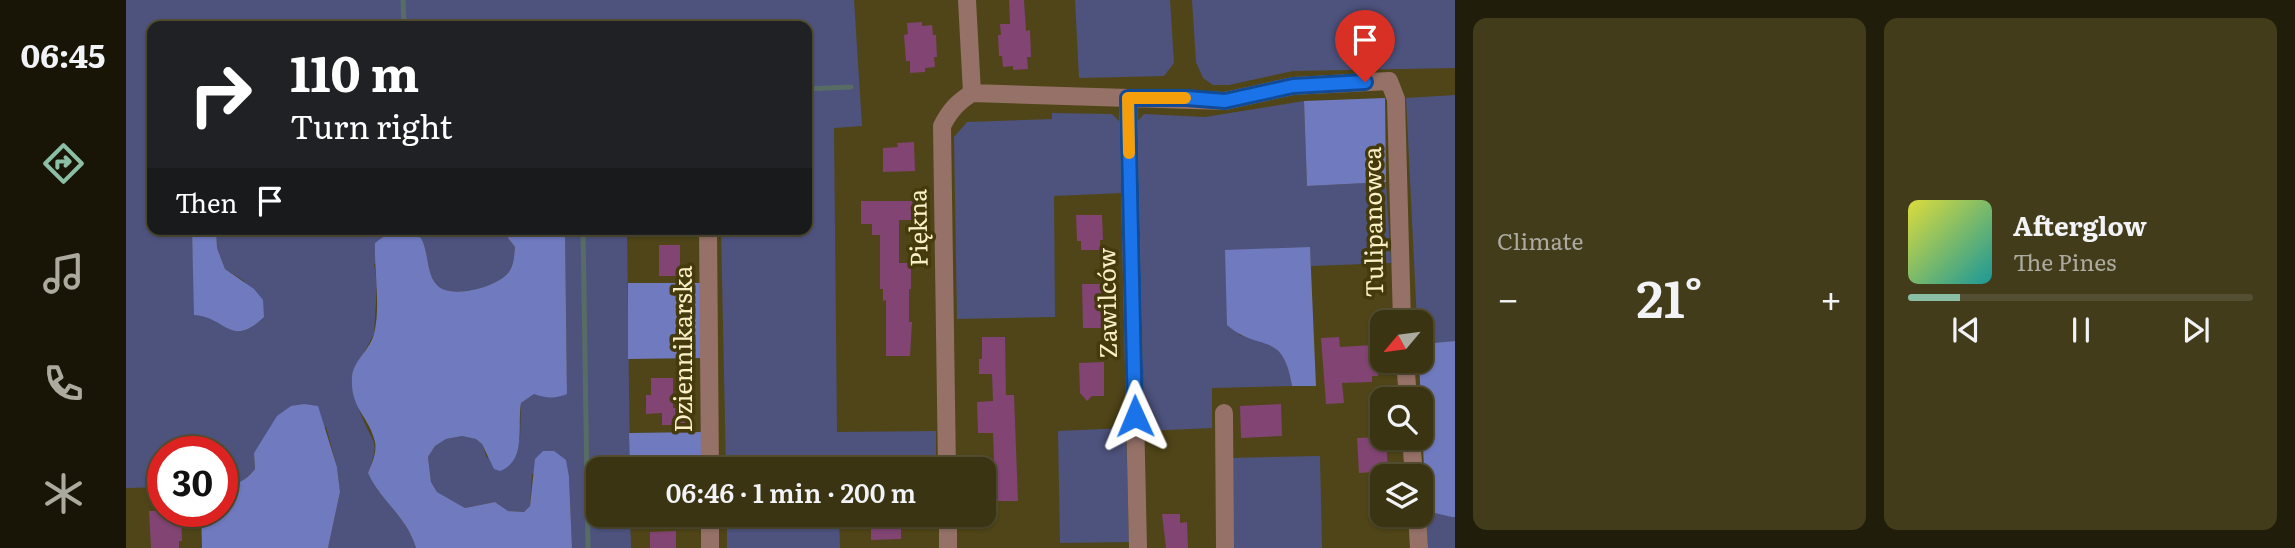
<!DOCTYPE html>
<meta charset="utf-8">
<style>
:root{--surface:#3b3412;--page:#423c1b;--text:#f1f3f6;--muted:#acaa9f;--line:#544f32;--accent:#8abfa5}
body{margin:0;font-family:Literata,serif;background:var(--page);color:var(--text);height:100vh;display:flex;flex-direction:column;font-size:26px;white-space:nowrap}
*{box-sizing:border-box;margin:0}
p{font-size:23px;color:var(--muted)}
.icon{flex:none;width:38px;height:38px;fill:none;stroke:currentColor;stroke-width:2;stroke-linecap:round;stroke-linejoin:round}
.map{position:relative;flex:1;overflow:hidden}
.drawer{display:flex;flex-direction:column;gap:18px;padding:18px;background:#201d0a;width:840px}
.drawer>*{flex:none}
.guide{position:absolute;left:21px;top:21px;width:665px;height:214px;border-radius:14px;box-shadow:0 2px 5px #0004,0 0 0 2px var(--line);background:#202124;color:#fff;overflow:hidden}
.needle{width:46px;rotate:241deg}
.controls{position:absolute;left:1244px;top:310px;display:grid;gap:14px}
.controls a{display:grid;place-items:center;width:63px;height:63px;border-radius:14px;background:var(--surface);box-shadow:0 2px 5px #0004,0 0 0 2px var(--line);font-size:35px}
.speed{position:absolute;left:21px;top:436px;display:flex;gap:14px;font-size:35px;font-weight:700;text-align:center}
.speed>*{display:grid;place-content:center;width:91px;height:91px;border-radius:50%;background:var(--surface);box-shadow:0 2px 5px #0004,0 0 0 2px var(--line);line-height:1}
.speed .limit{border:10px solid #d22;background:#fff;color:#111}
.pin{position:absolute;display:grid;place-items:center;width:60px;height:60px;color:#fff;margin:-72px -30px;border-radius:50% 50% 50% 0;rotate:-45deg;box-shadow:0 0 7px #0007}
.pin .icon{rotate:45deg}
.me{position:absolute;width:77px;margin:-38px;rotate:359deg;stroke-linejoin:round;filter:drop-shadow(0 0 5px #0008)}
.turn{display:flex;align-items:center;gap:24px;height:147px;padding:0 28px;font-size:32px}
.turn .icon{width:91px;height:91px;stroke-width:2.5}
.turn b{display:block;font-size:49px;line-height:60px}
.then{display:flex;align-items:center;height:66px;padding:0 28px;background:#0003;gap:14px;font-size:26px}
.big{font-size:52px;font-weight:600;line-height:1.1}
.drawer .card{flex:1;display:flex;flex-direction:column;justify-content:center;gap:10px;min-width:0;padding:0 24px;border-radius:14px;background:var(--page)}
.song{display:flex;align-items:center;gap:21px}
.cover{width:84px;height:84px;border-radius:10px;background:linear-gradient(135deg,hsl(60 70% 55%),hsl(180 70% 35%))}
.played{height:7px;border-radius:4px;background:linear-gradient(90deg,var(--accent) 15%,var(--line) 15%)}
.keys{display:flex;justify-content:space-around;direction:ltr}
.heat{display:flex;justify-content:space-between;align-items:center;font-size:38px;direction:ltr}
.drawer .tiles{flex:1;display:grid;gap:18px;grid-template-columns:repeat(2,1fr)}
.trip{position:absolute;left:460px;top:457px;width:410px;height:70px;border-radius:14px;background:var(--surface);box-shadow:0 2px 5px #0004,0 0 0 2px var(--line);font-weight:600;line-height:70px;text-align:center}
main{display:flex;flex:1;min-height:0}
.tab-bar{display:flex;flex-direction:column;width:126px;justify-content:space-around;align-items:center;background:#181507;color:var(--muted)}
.tab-bar .icon{width:49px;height:49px}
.tab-bar .active{color:var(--accent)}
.tab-bar b{font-size:32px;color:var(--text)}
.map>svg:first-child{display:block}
.green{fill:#4d537d}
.forest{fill:#707abf}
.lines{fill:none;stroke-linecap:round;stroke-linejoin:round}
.stream{stroke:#576c65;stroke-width:5}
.building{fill:#814473}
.minor{stroke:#957167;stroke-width:18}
.route-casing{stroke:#114b97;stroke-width:18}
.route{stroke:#1a73e8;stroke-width:12}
.slow{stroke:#f59e0b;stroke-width:12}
.labels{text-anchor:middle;stroke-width:7;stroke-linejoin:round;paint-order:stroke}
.street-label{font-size:24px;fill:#faf0c7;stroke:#443a0b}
</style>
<main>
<nav class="tab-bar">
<b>06:45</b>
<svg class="icon active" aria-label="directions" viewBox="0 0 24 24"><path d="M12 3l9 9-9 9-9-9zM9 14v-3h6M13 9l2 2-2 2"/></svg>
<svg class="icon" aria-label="music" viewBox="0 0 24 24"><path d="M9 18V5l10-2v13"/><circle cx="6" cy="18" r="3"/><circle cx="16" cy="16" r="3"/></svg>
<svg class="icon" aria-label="phone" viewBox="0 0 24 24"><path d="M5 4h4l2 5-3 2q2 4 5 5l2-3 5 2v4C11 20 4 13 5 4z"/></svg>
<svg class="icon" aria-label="climate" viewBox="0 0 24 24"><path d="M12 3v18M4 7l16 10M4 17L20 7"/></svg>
</nav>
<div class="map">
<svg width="1329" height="548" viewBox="0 0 1329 548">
<rect width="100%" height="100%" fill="#4f4518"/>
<path class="green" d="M0,0H728L736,126L708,128L711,432L810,431V469H600L595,229H681V26H26V229H66L69,315C101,317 105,349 138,317L118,281L99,269L91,248L90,229H375L389,247C388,256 388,266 382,273C371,287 324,300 311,285C300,274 303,252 295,238L248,264L251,283L248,334L226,374C229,387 230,404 236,417C248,446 254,440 242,473C255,502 280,515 290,548H202L214,492L211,467L200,427L137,440L128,453L129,469L114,484L96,485V452H37V487L0,488Z
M949,0H1044L1048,63L1038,76L953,78Z
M1066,0H1329V68L1167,71L1103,85H1087L1077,78L1070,62Z
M1329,95V341L1295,344V322H1291L1280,98Z
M1178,101L1181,186L1260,182L1265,263L1185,266L1183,247L1113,335C1149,344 1160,348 1166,386L1086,388V428L1019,431L1010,123L1018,114L1079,117Z
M926,113L986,114L995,123L996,193L928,196L929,317L831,319L828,137L841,122L926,119Z
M439,229H501L504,469H472V514L504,515L505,548H446L443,477L406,474L404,506L398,512L382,511L369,502L339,508L311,492L305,482L302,457L309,446L320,439L336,436L351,439L356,444L361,458L394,439L395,403L408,394H441Z
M1000,428L1003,542L934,543L932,431Z
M1194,456L1196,548H1105L1102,458Z
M1300,511L1329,517V548H1302Z
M601,515H713L714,548H601Z"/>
<path class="forest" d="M1259,98L1260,182L1181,186L1178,101Z
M66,229H90L91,248L99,269L128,289L137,300L138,317C105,349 100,317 68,315Z
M375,229H439L441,394C429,399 420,398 408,394L395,403C391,426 401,461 374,471L368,469L356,444L350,439L336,436L320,439L309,446L302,457L305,482L311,492L339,508L369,502L382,511L398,512L404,506L409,459L417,451H428L440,460L443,477L446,548H290C280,515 255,502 242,473C246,463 251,453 249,442C243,416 224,409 226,377C227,361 244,350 248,334C255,305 248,272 249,243C267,229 276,231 295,238C303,252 300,274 311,285C324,300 371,287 382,273C388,266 388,256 389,247Z
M1184,247L1190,386H1166C1157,329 1133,353 1101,325L1099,250Z
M502,283H574L575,358L502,359Z
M1329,341V517H1326L1300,511L1293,361L1295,360V344Z
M178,404L192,406L211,467L214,492L202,548H76L75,511H96V485C113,484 118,482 129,469L128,453L151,416L165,406Z
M576,432L577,469H504L503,433Z"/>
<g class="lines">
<path class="stream" d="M277,0L278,26
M681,89L725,87
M457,229L462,548"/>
</g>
<path class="building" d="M883,0H898L900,31L904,30L905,57H901L902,69L887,70V66L877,67L876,56H873L872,35H875L874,24H884Z
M796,22V26L806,25L807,35H810L811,57H808L809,67L799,68V72L784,73V61H780L778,35L782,34L781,23Z
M788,142L789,171L757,172V148L772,147L771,143Z
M735,201H787L788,220H773V263H785V289H783V322H786L784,356H760V300L757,301V289H754V235H746V224H735Z
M950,215H976L977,240H974V250H955V241H951Z
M533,245H554V276H533Z
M956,284H982L983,328H957Z
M856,337H879L880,395H888L892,501H858V461H868L867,433H852L851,402L867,401L866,374H853V359H856Z
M1213,337L1214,347L1247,345L1248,354L1257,363L1252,368V376H1246V382L1216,383L1218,403L1200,404L1195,338Z
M978,362V396H966L961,401L954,393L953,363Z
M525,378H547V408H559V425H536V413L520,414V395H525Z
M1155,404L1156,436L1115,438L1114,406Z
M1256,437L1260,438L1262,471L1233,473L1231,438Z
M23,511H55L56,541H53V548H25Z
M745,514H775V539L745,540Z
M1036,514H1054V523L1061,522L1062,548H1040Z
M550,531V548H524V532Z"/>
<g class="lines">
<path class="minor" d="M841,0L846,93
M846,93L1099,101L1167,86L1263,81L1270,99L1276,322
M1002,98L1012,548
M582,229L584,469
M1279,360L1282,399
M1098,413L1099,548
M1285,438L1288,476
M821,469L816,126C824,110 832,102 846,93
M584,514V548
M822,514V548
M1291,514L1293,548"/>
</g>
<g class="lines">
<g class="route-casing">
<path id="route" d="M1009,416L1002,98H1061L1099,101L1167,86L1239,82"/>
</g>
<use href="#route" class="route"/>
<path class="slow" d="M1003,153L1002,98H1059"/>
</g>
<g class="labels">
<g class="street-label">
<text transform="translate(1248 222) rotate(-91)" y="8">Tulipanowca</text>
<text transform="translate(793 228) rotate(-91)" y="8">Piękna</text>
<text transform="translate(982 303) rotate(-91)" y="8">Zawilców</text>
<text transform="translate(558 349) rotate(-90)" y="8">Dziennikarska</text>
</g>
</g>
</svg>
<div class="controls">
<a><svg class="needle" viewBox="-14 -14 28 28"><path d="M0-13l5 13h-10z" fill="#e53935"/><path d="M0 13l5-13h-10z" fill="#acaa9f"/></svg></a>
<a><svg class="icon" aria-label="search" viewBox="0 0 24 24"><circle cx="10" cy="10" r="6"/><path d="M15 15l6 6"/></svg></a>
<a><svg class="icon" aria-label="layers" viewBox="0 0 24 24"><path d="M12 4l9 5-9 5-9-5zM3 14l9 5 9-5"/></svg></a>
</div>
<div class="speed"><div class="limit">30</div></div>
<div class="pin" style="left:1239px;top:82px;background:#d93025"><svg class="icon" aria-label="arrive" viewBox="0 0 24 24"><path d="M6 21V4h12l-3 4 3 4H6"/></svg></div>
<svg class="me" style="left:1009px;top:416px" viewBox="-20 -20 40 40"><path d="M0-17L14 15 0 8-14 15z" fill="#1a73e8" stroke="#fff" stroke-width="4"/></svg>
<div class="trip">06:46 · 1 min · 200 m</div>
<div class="guide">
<div class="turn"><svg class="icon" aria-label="right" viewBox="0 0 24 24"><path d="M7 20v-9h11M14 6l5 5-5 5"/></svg><div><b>110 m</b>Turn right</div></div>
<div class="then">Then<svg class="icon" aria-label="arrive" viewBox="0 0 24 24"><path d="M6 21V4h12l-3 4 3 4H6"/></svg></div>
</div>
</div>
<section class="drawer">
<div class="tiles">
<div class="card"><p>Climate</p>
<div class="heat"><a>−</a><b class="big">21°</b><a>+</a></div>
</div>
<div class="card">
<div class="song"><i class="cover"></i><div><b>Afterglow</b><p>The Pines</p></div></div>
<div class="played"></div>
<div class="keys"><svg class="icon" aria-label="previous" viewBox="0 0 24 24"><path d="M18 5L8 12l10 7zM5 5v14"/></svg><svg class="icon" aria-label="pause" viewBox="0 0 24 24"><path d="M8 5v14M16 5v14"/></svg><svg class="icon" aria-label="next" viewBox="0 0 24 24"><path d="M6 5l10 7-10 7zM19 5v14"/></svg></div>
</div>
</div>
</section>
</main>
